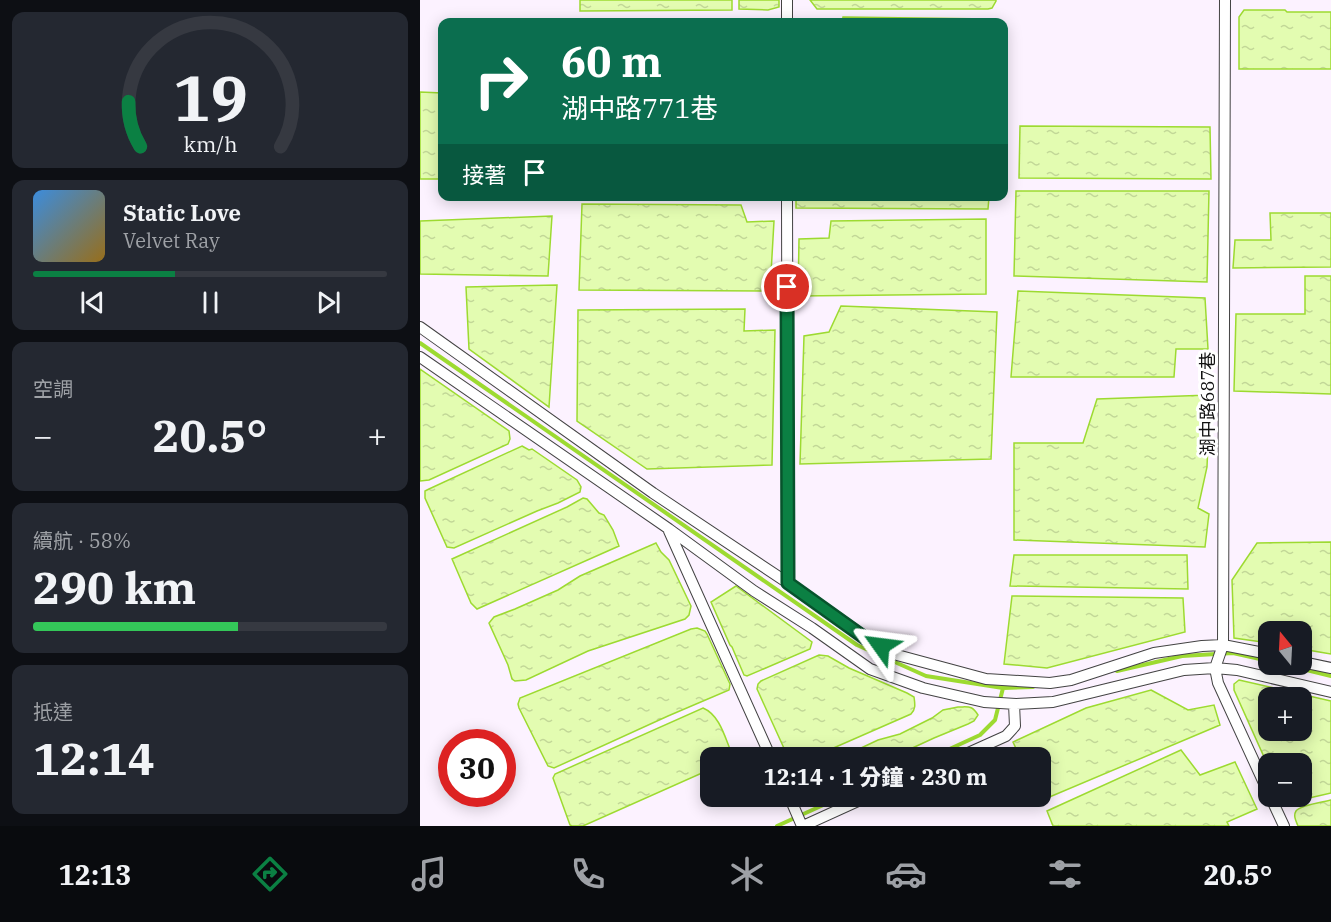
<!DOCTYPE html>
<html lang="zh-TW">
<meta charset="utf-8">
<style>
:root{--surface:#171b24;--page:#242831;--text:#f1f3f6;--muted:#9ea1a6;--line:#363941;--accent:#0b8043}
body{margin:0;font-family:"IBM Plex Serif","Noto Sans TC",serif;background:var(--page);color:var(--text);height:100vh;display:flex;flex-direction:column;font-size:22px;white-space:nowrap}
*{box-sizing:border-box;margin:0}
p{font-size:20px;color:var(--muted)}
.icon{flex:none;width:33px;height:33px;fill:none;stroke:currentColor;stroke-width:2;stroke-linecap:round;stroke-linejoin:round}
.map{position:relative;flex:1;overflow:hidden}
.side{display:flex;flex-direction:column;gap:12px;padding:12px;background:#0d0f14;width:420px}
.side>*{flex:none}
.guide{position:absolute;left:18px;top:18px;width:570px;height:183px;border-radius:12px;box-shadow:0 3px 15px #0003;background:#0b6e4f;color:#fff;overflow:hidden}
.needle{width:39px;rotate:342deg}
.fabs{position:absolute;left:838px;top:621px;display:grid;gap:12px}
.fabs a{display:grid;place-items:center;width:54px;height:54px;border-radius:12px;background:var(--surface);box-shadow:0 3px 15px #0003;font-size:30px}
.speed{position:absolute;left:18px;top:729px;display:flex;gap:12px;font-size:30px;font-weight:700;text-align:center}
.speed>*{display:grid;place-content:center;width:78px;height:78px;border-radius:50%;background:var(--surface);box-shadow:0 3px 15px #0003;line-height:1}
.speed .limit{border:9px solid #d22;background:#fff;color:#111}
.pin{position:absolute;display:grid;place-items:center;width:51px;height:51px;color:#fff;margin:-26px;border:3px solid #fff;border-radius:50%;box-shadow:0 2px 6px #0007}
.me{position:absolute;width:66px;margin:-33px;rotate:301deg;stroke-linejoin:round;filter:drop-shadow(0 0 4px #0008)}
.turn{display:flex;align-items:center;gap:21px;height:126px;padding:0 24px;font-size:27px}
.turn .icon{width:78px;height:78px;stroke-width:2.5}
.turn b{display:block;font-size:42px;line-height:51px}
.then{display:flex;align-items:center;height:57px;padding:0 24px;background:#0003;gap:12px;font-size:22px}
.big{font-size:45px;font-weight:800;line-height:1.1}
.side .card{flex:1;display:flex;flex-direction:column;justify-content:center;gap:9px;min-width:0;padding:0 21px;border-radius:12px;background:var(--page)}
.side .dial{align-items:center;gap:0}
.dial svg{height:156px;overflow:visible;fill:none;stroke:var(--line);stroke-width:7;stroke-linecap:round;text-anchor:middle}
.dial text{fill:var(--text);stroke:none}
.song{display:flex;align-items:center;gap:18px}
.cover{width:72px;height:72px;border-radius:9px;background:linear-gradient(135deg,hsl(210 70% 55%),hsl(40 70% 35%))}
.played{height:6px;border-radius:3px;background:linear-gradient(90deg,var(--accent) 40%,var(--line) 40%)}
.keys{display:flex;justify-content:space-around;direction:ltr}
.heat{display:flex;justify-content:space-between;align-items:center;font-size:33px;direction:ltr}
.charge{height:9px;border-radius:4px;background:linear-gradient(90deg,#34c759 58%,var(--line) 0)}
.trip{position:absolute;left:280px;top:747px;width:351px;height:60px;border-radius:12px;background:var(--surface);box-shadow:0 3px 15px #0003;font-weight:800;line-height:60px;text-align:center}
.dock{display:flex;height:96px;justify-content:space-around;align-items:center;background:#090b0e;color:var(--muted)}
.dock .icon{width:42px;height:42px}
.dock .active{color:var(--accent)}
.dock b{font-size:27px;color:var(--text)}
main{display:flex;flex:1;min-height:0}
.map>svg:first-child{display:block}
.water{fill:url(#water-ripples);stroke:#9dda31;stroke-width:1.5;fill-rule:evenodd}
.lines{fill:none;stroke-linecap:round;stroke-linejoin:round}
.stream{stroke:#9dda31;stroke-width:4}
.street-casing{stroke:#434343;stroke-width:12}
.street{stroke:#fff;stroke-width:10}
.route-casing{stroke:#07532c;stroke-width:15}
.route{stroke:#0b8043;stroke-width:10}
.labels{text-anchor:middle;stroke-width:6;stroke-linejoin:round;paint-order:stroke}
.street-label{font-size:18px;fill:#101010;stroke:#fff}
</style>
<main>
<section class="side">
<div class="card dial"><svg viewBox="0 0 100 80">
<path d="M14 69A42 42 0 1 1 86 69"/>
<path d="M14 69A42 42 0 0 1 8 46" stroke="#0b8043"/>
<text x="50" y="56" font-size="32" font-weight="700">19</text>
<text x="50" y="72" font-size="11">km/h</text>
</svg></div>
<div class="card">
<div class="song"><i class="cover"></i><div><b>Static Love</b><p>Velvet Ray</p></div></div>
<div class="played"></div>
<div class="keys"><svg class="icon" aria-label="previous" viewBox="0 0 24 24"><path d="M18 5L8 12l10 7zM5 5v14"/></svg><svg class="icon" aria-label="pause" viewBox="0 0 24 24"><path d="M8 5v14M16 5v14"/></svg><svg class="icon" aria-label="next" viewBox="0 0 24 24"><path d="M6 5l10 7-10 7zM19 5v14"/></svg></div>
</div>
<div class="card"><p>空調</p>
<div class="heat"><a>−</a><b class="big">20.5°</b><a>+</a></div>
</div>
<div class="card"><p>續航 · 58%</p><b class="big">290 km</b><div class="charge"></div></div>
<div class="card"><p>抵達</p><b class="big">12:14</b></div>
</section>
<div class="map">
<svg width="911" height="826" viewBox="0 0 911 826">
<defs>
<pattern id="water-ripples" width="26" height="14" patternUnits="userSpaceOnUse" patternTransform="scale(1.5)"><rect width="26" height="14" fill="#e3fcb1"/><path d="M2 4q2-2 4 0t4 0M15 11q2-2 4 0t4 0" fill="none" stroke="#c2d797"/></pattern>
</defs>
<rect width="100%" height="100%" fill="#fcf2ff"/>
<path class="water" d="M160,0H312V10L160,11Z
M319,0H359V7L348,10L319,9Z
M390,0H576V1L572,8L568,9H397Z
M824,10H865L867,12H911V69H819V17Z
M423,17L571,19L574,22H422Z
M0,92L22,93V179H0Z
M600,126L790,127L791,179L599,178Z
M596,191H789L787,282L594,276Z
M376,197V196L569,197L568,209L376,208Z
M162,204L321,205L327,222L354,221L350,291L159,290Z
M850,213H911V267L813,268L815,240H851Z
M132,216L128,276L0,274V221Z
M566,219V294L378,296L379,239L409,238L411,221Z
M885,276H911V394L814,391L816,314H885Z
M137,285L129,407L49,349L46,287Z
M598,291L785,298L788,349H756L754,377H591Z
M421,306L577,312L571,459L380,464L384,336L409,332Z
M325,309L324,331L355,330L352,465L227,469L157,421L158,310Z
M0,369L89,431L90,439L88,444L9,480L0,481Z
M790,395L787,467L778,508L789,514L785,547L594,540V443H663L677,399Z
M102,446L109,450L112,449L157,480L161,487L160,492L138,503L117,511L34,548L27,547L5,498V491L9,489Z
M163,498L167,499L179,513L184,515L193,530L199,546L57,609L51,603L32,559L147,507Z
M911,542V654L882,649V632H849V643L814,638L812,580L837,543Z
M236,543L241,552L249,560L271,606L269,615L265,619L168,651L106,680L95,681L92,679L88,665L69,623L74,617L95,609L138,590L160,576Z
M594,555H767L768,589L590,586Z
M316,586L392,642L390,649L327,676L324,675L312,647L310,645L291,602Z
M592,596L763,598L765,632L627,668L584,664Z
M277,628L285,631L287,634L310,684L309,690L248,716L134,768L128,766L99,708L98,704L100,698L271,629Z
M399,655L408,656L429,668L487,693L494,697C495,704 496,709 491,714L393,757H368L337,689L338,684L341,681Z
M819,680L911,701V793L872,802L867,801L862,797L882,796V764H849V768L814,690V684ZM849,698H882V730H849Z
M731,690L768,710L794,705L800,725L620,801L618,797L621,796V758L600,757L593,742L666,708Z
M538,707C549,707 552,705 558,715L554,721L548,724L514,738L473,757H422L458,740L480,734L512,718L523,710Z
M283,708C300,715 305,738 312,754V757L291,758V769L163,826H152L150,825L133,778L135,774Z
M761,750L780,775L815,762L837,809L807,822L809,826H633L627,811Z
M911,800V826H878C876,821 873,816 876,811C880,805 904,802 911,800Z"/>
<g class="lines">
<path class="stream" d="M0,343L437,645L506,676L583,688L613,687
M862,664L911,676
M697,671L762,656L813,653L849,661
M510,758L560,735L575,720L583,688
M357,826L423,796"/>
<g class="street-casing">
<path id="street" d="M367,0V22
M805,0L803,645L795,668L798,683L849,794
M367,196L368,583
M0,327L233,493L368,583L445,637L477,655L566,679L630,683L651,680L734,653L782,646L803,645L849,654
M0,357L249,529L334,591L392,628L450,669L503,688L564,702L596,704L633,702L764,670L795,668L817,670L911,692
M249,531L351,758
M882,662L911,668
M537,758L586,736L595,726L594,704
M369,796L382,826
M850,796L864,826
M383,826L449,796"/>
</g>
<use href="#street" class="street"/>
</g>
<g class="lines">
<g class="route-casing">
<path id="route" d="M367,287L368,583L445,638L461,646"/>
</g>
<use href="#route" class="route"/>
</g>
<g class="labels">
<g class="street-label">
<text transform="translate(788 404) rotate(-90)" y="6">湖中路687巷</text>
</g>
</g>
</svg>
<div class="fabs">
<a><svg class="needle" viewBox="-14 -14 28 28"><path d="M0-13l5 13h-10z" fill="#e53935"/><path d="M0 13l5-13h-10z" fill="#9ea1a6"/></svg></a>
<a>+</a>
<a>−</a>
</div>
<div class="speed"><div class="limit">30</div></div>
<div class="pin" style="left:367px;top:287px;background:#d93025"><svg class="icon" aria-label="arrive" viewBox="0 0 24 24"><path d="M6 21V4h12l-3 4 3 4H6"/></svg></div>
<svg class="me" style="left:461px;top:646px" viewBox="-20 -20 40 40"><path d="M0-17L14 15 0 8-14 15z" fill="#0b8043" stroke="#fff" stroke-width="4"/></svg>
<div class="trip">12:14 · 1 分鐘 · 230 m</div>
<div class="guide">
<div class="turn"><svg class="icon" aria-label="right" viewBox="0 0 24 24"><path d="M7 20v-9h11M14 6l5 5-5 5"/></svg><div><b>60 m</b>湖中路771巷</div></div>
<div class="then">接著<svg class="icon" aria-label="arrive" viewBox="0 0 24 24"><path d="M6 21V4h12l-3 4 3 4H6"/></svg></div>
</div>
</div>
</main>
<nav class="dock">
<b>12:13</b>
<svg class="icon active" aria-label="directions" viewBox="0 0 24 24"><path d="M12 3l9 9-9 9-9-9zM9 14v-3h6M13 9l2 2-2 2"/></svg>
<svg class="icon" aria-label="music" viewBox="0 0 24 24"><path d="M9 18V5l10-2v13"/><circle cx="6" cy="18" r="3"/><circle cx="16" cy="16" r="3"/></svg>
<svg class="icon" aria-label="phone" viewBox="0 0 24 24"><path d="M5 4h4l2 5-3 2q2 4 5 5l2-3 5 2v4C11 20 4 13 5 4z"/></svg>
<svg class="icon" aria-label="climate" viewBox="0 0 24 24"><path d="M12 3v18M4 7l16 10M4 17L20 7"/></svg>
<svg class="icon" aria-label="car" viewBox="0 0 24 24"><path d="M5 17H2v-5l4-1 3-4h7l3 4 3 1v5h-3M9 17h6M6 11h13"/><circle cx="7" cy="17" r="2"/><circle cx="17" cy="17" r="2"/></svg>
<svg class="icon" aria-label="filters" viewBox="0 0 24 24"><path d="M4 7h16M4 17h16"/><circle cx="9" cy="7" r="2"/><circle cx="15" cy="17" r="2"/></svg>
<b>20.5°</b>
</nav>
